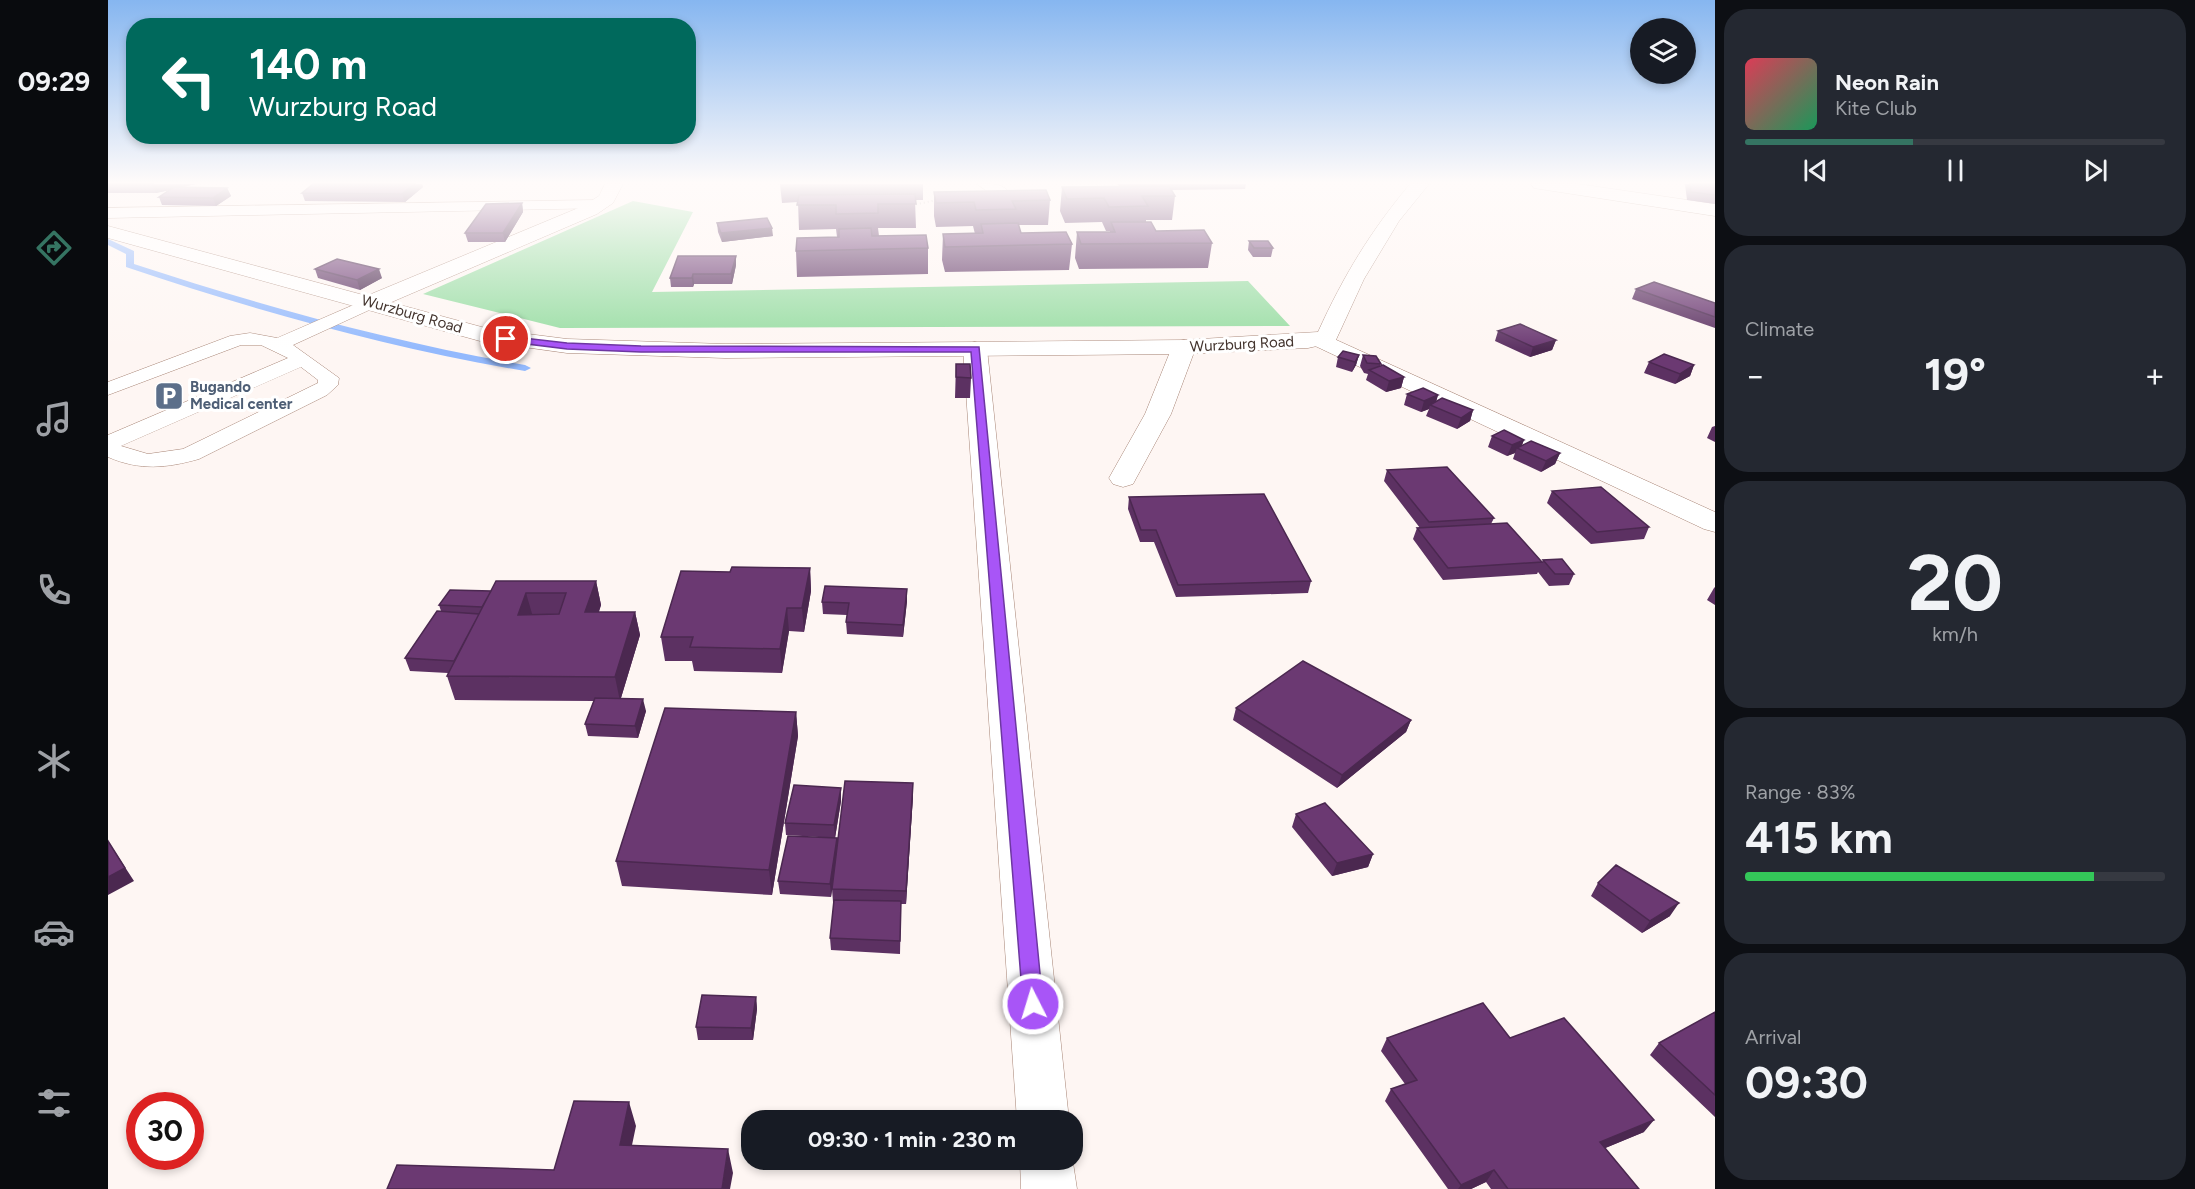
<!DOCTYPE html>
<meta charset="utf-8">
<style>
:root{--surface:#171b24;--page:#242831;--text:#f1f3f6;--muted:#9ea1a6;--line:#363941;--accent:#357462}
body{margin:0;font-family:Figtree,sans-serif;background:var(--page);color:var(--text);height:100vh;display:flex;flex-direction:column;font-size:22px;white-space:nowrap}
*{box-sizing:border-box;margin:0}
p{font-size:20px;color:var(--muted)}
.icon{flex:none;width:33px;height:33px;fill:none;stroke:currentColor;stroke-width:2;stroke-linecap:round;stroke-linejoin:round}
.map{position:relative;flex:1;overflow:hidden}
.drawer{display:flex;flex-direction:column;gap:9px;padding:9px;background:#0d0f14;width:480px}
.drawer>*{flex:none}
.banner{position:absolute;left:18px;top:18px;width:570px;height:126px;border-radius:24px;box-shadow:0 3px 9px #0003;background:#00695c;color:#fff;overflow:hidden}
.tools{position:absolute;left:1522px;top:18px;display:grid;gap:12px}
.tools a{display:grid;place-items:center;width:66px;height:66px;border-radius:50%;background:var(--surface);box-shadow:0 3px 9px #0003;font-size:30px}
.speed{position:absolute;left:18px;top:1092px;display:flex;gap:12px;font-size:30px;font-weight:700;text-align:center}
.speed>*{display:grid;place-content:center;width:78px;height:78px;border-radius:50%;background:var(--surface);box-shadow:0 3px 9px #0003;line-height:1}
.speed .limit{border:9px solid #d22;background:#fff;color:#111}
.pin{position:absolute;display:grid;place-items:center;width:51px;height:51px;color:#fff;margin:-26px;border:3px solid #fff;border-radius:50%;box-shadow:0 2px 6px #0007}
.me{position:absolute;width:66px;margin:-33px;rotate:355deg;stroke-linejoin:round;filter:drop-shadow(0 0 4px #0008)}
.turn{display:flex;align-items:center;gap:21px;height:126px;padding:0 24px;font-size:27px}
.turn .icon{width:78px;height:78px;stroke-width:2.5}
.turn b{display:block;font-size:42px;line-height:51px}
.big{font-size:45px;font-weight:700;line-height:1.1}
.drawer .widget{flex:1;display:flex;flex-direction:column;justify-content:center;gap:9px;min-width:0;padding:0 21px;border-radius:24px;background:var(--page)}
.drawer .dial{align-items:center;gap:0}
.dial b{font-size:78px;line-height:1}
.song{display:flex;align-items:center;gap:18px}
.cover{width:72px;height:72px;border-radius:9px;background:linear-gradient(135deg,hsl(350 70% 55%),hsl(150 70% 35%))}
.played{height:6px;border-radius:3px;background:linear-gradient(90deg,var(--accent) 40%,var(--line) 40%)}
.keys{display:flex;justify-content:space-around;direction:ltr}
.heat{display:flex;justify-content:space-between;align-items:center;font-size:33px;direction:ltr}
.charge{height:9px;border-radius:4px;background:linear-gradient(90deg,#34c759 83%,var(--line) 0)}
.trip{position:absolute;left:633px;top:1110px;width:342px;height:60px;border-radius:24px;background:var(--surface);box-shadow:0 3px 9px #0003;font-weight:700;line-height:60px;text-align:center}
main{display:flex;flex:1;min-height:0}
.menu{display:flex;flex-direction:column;width:108px;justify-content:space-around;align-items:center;background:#090b0e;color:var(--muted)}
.menu .icon{width:42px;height:42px}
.menu .selected{color:var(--accent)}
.menu b{font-size:27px;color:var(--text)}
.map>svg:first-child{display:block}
.forest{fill:#98dda3}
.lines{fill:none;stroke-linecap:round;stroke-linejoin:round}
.stream{fill:#93b9fd;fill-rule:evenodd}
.service-casing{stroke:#a78475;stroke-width:1}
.minor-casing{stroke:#a78475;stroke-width:1}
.secondary-casing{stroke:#a78475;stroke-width:1}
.path{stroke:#bcb2ae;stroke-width:2;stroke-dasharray:1 3;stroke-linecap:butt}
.service{fill:#fff;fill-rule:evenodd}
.minor{fill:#fff;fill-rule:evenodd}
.secondary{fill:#fff;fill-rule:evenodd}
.wall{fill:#5c3162}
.shaded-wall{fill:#4b2850}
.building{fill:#6b3972;stroke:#4b2850;stroke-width:1.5;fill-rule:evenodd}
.route{fill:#a855f7;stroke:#6d37a1;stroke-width:1.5}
.labels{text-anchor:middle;stroke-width:6;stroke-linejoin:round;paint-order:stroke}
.far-street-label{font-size:15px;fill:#42332d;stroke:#fff}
.far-service-label{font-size:15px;font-weight:bold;fill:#4e5e75;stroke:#fff;text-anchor:start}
</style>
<main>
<nav class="menu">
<b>09:29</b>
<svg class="icon selected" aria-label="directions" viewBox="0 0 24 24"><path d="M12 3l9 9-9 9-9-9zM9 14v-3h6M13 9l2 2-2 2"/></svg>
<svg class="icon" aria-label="music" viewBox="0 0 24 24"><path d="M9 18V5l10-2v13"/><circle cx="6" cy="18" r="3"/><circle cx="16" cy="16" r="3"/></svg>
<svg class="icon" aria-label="phone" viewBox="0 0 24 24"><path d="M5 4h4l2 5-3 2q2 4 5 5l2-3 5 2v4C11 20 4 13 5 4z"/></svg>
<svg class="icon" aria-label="climate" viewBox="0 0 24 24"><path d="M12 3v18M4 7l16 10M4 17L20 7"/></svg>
<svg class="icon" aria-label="car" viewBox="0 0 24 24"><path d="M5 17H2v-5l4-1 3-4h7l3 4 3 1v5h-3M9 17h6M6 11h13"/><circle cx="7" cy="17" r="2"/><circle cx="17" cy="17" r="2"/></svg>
<svg class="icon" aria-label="filters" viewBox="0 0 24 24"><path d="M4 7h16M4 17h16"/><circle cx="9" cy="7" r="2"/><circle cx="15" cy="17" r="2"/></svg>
</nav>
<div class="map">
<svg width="1607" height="1189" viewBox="0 0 1607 1189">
<rect width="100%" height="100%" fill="#fef6f3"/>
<path class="forest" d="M525,201L585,212L544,292L1140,281L1182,326L452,328L315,294Z"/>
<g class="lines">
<path class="stream" d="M0,239L26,251V264C154,306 283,342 417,365L423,368L417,371C281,348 149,311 18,267V254L0,245Z"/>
<g class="service-casing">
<path id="service" d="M492,200L500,205L497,208L0,218V208Z
M264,297L270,298L273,302L270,306L185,345L231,378L230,385L219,395L91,459C59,468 32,471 0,457V435L180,358L153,345H133L0,395V382L122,336L142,333L169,338ZM193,367L210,380V383L75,449L40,454L13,446Z"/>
</g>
<g class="minor-casing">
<path id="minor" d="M497,184H515L505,203L489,214L272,307L264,309L256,307L253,302L256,297L475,206L491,196Z
M869,184C886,184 895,182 905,197L895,215H881L879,211L887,197Z
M1213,333L1607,512V532L1596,529L1205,345L1201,340L1205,335Z
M1076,340L1084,342L1088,347L1063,414L1025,484L1015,487L1005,484L1001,478L1037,414L1064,347L1068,342Z
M867,342L875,344L879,349L961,1120H909L855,349L859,344Z
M964,1156L969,1189H913L912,1160H964Z"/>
</g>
<g class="secondary-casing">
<path id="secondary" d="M1302,184H1321L1291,221L1256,279L1227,342L1200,348L1076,354L617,358L459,353L372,341L0,238V226L381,329L459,339L617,344L867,342L1076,340L1210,332C1236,275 1262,232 1302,184Z
M1423,184H1470L1607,204V216L1432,189L1426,188Z"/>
</g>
<path class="path" d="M804,205L829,200"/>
<use href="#service" class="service"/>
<use href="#minor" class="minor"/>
<use href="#secondary" class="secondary"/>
</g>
<path class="wall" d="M0,184H88L74,187L119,188L123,196L108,206L54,205L51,197L62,190L48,193H0Z
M205,184H314L315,187L297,202L197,201L194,193Z
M672,184H815V200H807L808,228H770L771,236L820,248V274L689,277L688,251L729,237L728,229L691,230L690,202L674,203Z
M1009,184H1138L1137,189L1064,190L1067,196L1064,220H1038V222L1048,231L1104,243L1100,268L971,269L967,258L969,232H1002V231H998L994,222L957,223L952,211L954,187L1011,186Z
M1577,184H1607V204L1579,200Z
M826,192L942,200L940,225H910L913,233L964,244L961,270L837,272L834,260L835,234H867L865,226L828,227L826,216Z
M414,203L415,212L397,242H360L357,233Z
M609,223L665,236L614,242L610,232Z
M1141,241L1165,248L1163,257H1145L1140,250Z
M628,265L624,284H586L585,287H563L562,278Z
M207,269L274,278L252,290L210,278Z
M1528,289L1607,303V328L1524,299Z
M1390,331L1448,340L1444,350L1422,357L1387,341Z
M1251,355L1248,365L1244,372L1228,367L1230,357Z
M1255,355L1273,364L1272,366L1296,377L1293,388L1278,392L1258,380L1260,374L1256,373L1252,366Z
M1541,362L1586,365L1582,376L1567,384L1536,373Z
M848,364L863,378L862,398H847Z
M1299,394L1330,395L1328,401L1365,410L1362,421L1349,429L1318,416L1321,409L1313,412L1296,405Z
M1607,426V442L1599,438L1604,427Z
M1384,436L1416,440L1414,445L1452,453L1447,464L1433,472L1405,459L1407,453L1399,456L1380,447Z
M1279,470L1386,518L1383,524L1434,562L1435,560L1466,574L1461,585L1441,586L1430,572L1429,574L1335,580L1305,539L1309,528H1312L1276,481Z
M1444,491L1541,527L1536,539L1483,544L1439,503Z
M1021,497L1203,581L1200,593L1068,597L1046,542H1032L1020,509Z
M702,568L703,591L696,632L681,631L674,673L586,671L584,661H557L553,637L622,572Z
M488,581L493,605L491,612H527L532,635L513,698L538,711L530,738L480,736L477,724L486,701L347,700L339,676L340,673L302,671L297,658L333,611L331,605L383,591Z
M1607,587V605L1599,600L1606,588Z
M799,601L795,637L739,634L738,622L739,615L715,614L714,602Z
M1128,708L1303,720L1298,732L1229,788L1125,720Z
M688,712L690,736L664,895L514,886L508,861Z
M805,783V796L798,904H793L792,954L723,950L722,938L726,902H725L724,889L726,874L723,897L672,894L670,881L729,838V847Z
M733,788V801L727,838L678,835L677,823Z
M1188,814L1265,854L1260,867L1224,876L1184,827Z
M1490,883L1562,916L1534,933L1483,896Z
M648,997L649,1009L645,1040H590L588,1027Z
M1607,1012V1117L1542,1055L1551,1043Z
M1279,1038H1402L1536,1132L1497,1148L1531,1189H1383L1378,1182L1363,1189H1340L1277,1101L1283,1089L1297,1084L1273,1051Z"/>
<path class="shaded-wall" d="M88,184L48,193L44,185Z
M306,184H314L315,187L297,202L294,194Z
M119,188L123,196L108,206L105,198Z
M414,203L415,212L397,242L395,233Z
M664,228L665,236L614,242L613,233Z
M628,256V265L624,284L623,274Z
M271,269L274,278L252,290L249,280Z
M585,274L586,284L585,287L584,278Z
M1448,340L1444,350L1422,357L1425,347Z
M1251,355L1248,365L1244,372L1247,362Z
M1586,365L1582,376L1567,384L1572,374Z
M1296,377L1293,388L1278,392L1281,381Z
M1330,395L1327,406L1322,405L1321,409L1313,412L1316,401Z
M1365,410L1362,421L1349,429L1353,418Z
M1416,440L1412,449L1409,448L1407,453L1399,456L1404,445Z
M1452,453L1447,464L1433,472L1438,461Z
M702,568L703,591L696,632L694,608Z
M488,581L493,605L482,635L477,612Z
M799,589V601L795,637V625Z
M418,593L425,617L410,615Z
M679,608L681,631L674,673L672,649Z
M527,612L532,635L512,701L507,677Z
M535,699L538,711L530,738L527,726Z
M688,712L690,736L664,895L661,870Z
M1303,720L1298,732L1229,788L1234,775Z
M805,783V796L798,904V891Z
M733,788V801L727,838L726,825Z
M729,838L730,851L723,897L722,884Z
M0,841L26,881L0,895Z
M1265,854L1260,867L1224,876L1229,863Z
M1571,903L1562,916L1534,933L1542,921Z
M648,997L649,1009L645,1040L643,1028Z
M521,1102L528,1126L519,1169L512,1145Z
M1546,1120L1536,1132L1483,1154L1492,1142Z
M620,1149L625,1173L622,1189H614Z
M1386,1170L1378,1182L1363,1189H1350L1353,1185Z"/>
<path class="building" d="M0,184H46L0,185Z
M205,184H306L294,194L194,193Z
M1582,184H1607V195L1583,192Z
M1061,186L1067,196H1034L1040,206L1001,207L996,198L959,199L954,187Z
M66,187L119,188L105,198L51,197Z
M938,190L942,200L904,201L908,209L868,210L866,202L828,203L826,192Z
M807,194L808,204H770V213L728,214V205H689L691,195Z
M414,203L395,233H357L378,204Z
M659,218L664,228L613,233L609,223Z
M1003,222H1043L1048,231L1096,230L1104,243L973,244L969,232H1007Z
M910,223L913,233L958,232L964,244L837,247L835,234L875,233L873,224Z
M763,228L764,236L818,235L820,248L688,251L689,238L731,237V229Z
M1141,241H1160L1165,248H1146Z
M570,256H628L623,274H585L584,278H562Z
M229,259L271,269L249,280L207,269Z
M1546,282L1607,303V317L1528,289Z
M1412,324L1448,340L1425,347L1390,331Z
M1235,351L1251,355L1247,362L1230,357Z
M1556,354L1586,365L1572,374L1541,362Z
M1255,355L1268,356L1273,364L1259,363Z
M848,364H862L863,378L848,377Z
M1275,365L1296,377L1281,381L1261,370Z
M1315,388L1330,395L1316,401L1299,394Z
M1334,398L1365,410L1353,418L1322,405Z
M1396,430L1416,440L1404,445L1384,436Z
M1423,441L1452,453L1438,461L1409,448Z
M1339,467L1386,518L1321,522L1279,470Z
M1493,487L1541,527L1489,532L1444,491Z
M1156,494L1203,581L1070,585L1048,530H1033L1021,497Z
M1399,523L1434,562L1340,568L1309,528Z
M1454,559L1466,574H1447L1435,560Z
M624,567L702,568L694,608H679L672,649L582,647L585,637H553L573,571L622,572Z
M388,581H488L477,612H527L507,677L339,676ZM418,593H458L451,614L410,615Z
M717,586L799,589L795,625L738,622L741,603L714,602Z
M342,590L383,591L374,607L331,605Z
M329,611L371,614L346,661L297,658Z
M1195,661L1303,720L1234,775L1128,708Z
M487,698L535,699L527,726L477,724Z
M557,708L688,712L661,870L508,861Z
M737,781L805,783L798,891L724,889Z
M686,785L733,788L726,825L677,823Z
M1217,803L1265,854L1229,863L1188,814Z
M680,836L729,838L722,884L670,881Z
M0,841L17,868L0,877Z
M1508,865L1571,903L1542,921L1490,883Z
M726,900L793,901L792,941L722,938Z
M594,995L648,997L643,1028L588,1027Z
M1375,1003L1402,1038L1456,1018L1546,1120L1492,1142L1531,1189H1400L1386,1170L1353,1185L1283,1089L1309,1080L1279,1038Z
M1607,1012V1095L1551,1043Z
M466,1101L521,1102L512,1145L620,1149L614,1189H279L289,1165L446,1170Z"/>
<linearGradient id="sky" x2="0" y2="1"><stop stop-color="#86b6f0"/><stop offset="0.52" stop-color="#fffbfa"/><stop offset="1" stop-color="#fffbfa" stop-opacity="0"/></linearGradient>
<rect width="1607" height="351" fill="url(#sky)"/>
<path class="route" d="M398,336L459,343L533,346L871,347L935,1004L932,1010L925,1013L918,1010L915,1004L863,352H533L459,349L395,341L393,339Z"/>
<defs>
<g id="parking-square" transform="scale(1.5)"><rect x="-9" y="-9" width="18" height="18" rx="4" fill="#5c6f8a" stroke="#fff"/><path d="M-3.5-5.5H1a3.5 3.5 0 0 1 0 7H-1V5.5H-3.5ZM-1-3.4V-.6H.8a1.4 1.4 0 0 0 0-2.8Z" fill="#fff"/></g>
</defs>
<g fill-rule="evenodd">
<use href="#parking-square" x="61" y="396"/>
</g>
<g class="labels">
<g class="far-street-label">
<text transform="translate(304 314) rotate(16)" y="5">Wurzburg Road</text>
<text transform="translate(1134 344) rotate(-3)" y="5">Wurzburg Road</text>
</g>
<g class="far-service-label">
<text x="82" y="392">Bugando<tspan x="82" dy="17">Medical center</tspan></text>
</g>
</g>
</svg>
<div class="tools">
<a><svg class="icon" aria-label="layers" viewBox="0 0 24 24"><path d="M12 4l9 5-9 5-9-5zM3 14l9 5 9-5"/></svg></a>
</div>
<div class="speed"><div class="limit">30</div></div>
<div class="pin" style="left:398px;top:339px;background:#d93025"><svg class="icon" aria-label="arrive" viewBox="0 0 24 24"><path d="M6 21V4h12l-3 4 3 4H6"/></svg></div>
<svg class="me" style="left:925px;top:1004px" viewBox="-20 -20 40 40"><circle r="17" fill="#a855f7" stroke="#fff" stroke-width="3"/><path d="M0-11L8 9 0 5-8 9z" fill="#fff"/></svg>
<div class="trip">09:30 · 1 min · 230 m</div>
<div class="banner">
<div class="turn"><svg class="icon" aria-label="left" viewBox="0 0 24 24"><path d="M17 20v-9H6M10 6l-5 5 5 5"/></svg><div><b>140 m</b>Wurzburg Road</div></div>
</div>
</div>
<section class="drawer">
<div class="widget">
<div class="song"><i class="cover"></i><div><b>Neon Rain</b><p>Kite Club</p></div></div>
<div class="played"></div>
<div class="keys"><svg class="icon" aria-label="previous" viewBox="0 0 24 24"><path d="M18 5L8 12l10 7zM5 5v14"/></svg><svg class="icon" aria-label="pause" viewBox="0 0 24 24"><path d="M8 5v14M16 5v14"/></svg><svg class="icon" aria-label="next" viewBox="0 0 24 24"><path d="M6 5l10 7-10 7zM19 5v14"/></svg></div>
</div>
<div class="widget"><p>Climate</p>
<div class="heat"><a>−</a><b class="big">19°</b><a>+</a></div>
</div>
<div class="widget dial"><b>20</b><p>km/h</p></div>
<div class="widget"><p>Range · 83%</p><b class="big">415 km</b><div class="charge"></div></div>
<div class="widget"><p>Arrival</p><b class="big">09:30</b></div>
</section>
</main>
